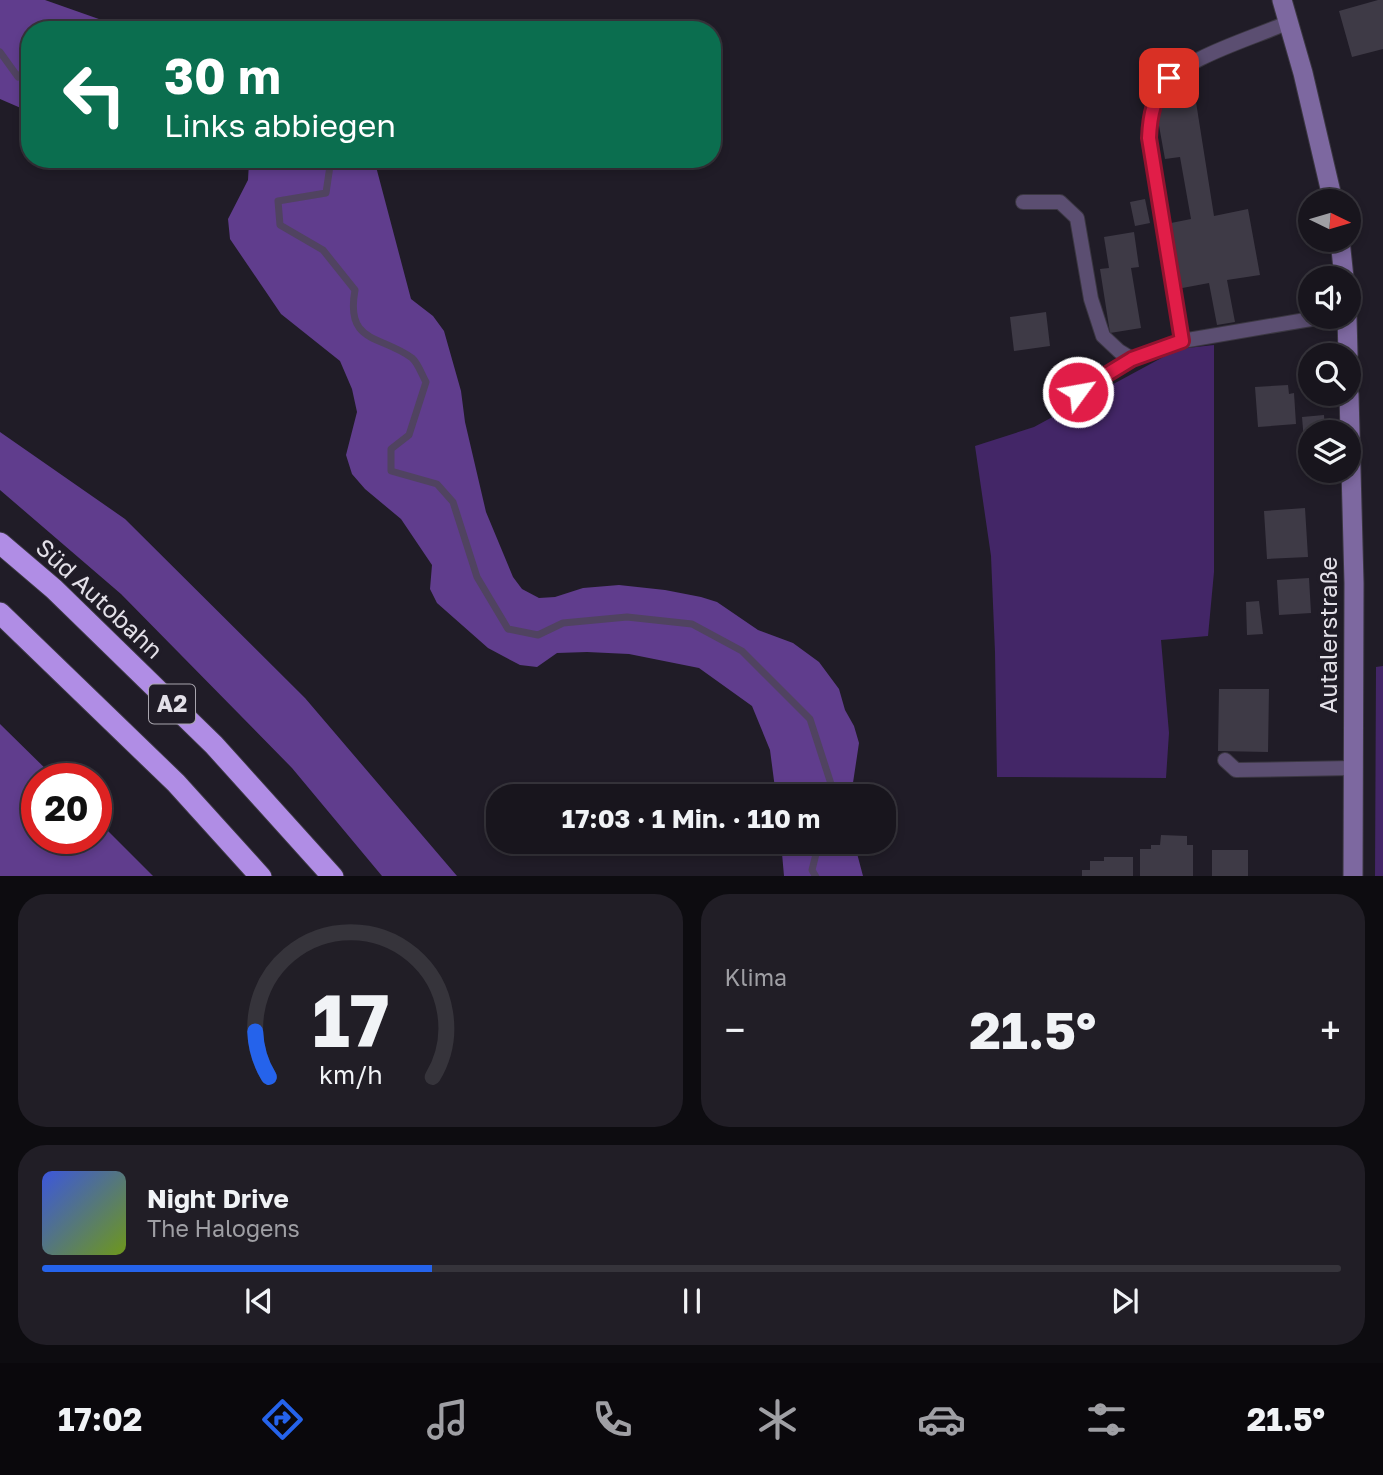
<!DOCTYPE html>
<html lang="de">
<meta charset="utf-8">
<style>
:root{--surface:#18151d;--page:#211e26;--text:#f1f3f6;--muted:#9f9fa4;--line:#36343b;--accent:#2563eb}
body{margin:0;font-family:"Golos Text",sans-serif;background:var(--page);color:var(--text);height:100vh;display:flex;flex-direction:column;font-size:26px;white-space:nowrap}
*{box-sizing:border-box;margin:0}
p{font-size:23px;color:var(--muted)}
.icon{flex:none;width:38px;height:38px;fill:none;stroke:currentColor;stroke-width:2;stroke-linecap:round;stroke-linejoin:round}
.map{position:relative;height:876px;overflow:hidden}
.side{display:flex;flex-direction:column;gap:18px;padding:18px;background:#0d0c10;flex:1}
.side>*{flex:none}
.hud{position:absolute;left:21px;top:21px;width:700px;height:147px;border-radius:28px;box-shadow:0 4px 10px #0003,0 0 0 2px var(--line);background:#0b6e4f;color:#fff;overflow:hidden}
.needle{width:46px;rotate:95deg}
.tools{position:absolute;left:1298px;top:189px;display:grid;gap:14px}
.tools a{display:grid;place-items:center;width:63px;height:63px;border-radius:50%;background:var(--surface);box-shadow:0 4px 10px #0003,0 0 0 2px var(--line);font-size:35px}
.speed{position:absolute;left:21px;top:763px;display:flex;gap:14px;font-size:35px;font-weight:700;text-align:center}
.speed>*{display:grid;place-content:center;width:91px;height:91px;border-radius:50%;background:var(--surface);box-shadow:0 4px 10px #0003,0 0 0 2px var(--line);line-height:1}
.speed .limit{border:10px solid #d22;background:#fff;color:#111}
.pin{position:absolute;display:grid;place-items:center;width:60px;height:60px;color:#fff;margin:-30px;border-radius:14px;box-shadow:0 4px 10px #0006}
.me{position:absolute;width:77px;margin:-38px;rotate:58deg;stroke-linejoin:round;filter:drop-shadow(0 0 5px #0008)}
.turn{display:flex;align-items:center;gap:24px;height:147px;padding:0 28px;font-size:32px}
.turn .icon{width:91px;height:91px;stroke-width:2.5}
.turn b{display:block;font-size:49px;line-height:60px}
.big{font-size:52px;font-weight:700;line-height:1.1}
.side .widget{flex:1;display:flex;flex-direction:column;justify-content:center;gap:10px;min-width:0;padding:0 24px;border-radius:28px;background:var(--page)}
.side .dial{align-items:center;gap:0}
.dial svg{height:182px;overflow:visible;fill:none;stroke:var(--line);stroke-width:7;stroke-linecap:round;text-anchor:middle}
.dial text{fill:var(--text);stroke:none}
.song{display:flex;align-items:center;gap:21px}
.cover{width:84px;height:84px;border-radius:10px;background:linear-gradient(135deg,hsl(230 70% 55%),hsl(80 70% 35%))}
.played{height:7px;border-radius:4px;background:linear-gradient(90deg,var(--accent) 30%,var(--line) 30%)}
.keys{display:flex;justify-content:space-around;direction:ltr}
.heat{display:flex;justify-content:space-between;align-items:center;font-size:38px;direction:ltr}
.side .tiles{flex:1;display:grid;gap:18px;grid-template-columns:1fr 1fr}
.widget:last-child{grid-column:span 2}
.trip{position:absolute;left:486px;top:784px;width:410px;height:70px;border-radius:28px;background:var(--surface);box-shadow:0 4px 10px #0003,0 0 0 2px var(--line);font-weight:700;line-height:70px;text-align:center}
.dock{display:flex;height:112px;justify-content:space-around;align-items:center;background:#0a080c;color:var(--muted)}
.dock .icon{width:49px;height:49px}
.dock .active{color:var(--accent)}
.dock b{font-size:32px;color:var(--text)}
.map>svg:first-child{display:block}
.green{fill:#432667}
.forest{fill:#603d8d}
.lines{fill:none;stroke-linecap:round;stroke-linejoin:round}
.stream{stroke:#504360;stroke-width:7}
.building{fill:#3e3a46}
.service-casing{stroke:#3b3742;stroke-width:16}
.secondary-casing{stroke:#3b3742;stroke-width:21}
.motorway-casing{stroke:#3b3742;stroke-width:23}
.service{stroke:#5b4e71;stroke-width:14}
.secondary{stroke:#7d68a0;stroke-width:19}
.motorway{stroke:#b08de5;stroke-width:21}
.route-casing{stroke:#92132f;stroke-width:18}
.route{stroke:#e11d48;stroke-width:12}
.labels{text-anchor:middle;stroke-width:7;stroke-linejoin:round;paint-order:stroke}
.shield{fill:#201c27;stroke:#a8a5ae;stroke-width:2}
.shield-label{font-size:23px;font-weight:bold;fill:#e3e0e8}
.street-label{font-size:24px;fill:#e3e0e8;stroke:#201c27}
</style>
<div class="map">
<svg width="1383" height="877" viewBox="0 0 1383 877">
<rect width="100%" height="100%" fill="#201c27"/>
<path class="green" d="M1214,345V572L1208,636L1161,640L1169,733L1166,778L997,777L995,652L991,556L975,446L1034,427L1178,349Z
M1383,666V876L1375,877L1376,667Z"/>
<path class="forest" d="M0,0H45L130,30H30V112L0,99Z
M245,159H374L411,299L433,316L444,331L461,391L465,422L486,512L513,577L522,589L539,598L555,597L583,588L619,585L665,590L701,597L717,602L758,630L793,643L819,662L839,689L845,710L854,726L859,743L851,796H776L770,750L752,706L699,668L629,654L587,652L557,653L537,667L520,665L488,648L437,603L430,589L432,565L401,519L365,489L352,474L346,455L357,412L352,389L340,361L281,314L230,239L228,219L248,180L249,162Z
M0,432L125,519L305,698L457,876H382L292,768L121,594L0,490Z
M0,724L56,779H37V838H96V819L153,876H0Z
M781,842H854L863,876H784Z"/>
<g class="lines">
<path class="stream" d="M0,52L18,77L30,65
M331,159L326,193L278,201L280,225L323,250L355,290C345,344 381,335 412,358C418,363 422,375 426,382L409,435L391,449V471L437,484L453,502L477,577L508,629L538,635L563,623L627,617L692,624L742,651L810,719L832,787L830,796
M816,877L812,870L819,842"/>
</g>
<path class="building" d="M1378,0H1383V49L1352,57L1339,11Z
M1196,102L1214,216L1248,209L1260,275L1227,280L1235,322L1217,325L1209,283L1177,289L1166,224L1191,219L1180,157L1165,159L1156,109Z
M1145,199L1150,223L1135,226L1130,202Z
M1134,232L1139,267L1131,268L1141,328L1110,333L1100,269L1109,268L1104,237Z
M1046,312L1050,346L1014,351L1010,317Z
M1288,385L1289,394L1294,393L1296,424L1258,427L1255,387Z
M1324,415L1325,432H1311V441H1304L1302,417Z
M1305,508L1308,557L1267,559L1264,511Z
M1309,578L1311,613L1279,615L1277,580Z
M1259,601L1263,634L1247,635L1246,602Z
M1219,689H1269L1268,752L1218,751Z
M1161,835L1187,836V845H1193V877H1140V849H1151V845H1160Z
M1212,850H1248V877H1212Z
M1104,857H1133V877H1082V870H1090V861H1104Z"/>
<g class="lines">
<g class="service-casing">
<path id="service" d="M1023,202H1060L1077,218L1091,299L1103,336L1119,351L1132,359
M1182,341L1149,137C1150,121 1151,105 1160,90C1180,58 1254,38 1289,22
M1059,403L1132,359L1182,341L1323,317
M1225,760L1236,770L1353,768"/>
</g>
<g class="secondary-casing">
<path id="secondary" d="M1282,0L1303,73L1333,201
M1340,240L1344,278
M1347,317L1348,355
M1349,394L1354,583L1353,877"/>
</g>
<g class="motorway-casing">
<path id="motorway" d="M0,543L54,589L214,745L333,877
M0,613L176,783L261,877"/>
</g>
<use href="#service" class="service"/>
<use href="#secondary" class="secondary"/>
<use href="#motorway" class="motorway"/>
</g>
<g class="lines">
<g class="route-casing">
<path id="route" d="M1078,392L1132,359L1182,341L1149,138C1150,114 1154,97 1169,78"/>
</g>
<use href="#route" class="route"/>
</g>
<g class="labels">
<rect class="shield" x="149" y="684.5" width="46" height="39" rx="5"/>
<g class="shield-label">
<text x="172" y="712">A2</text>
</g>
<g class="street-label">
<text transform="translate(99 599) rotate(43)" y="8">Süd Autobahn</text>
<text transform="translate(1329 635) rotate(-90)" y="8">Autalerstraße</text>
</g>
</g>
</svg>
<div class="tools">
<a><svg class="needle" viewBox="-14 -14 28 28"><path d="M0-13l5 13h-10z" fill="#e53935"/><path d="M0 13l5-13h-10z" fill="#9f9fa4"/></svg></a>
<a><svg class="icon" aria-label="sound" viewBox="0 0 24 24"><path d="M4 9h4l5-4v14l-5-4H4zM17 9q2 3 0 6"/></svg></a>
<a><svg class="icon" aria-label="search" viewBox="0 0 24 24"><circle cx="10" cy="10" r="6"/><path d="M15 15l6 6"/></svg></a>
<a><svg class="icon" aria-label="layers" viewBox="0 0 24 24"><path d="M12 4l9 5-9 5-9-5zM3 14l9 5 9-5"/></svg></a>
</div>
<div class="speed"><div class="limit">20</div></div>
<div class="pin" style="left:1169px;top:78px;background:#d93025"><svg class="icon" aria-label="arrive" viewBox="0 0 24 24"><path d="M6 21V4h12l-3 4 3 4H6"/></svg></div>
<svg class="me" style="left:1078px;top:392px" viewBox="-20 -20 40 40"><circle r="17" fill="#e11d48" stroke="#fff" stroke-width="3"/><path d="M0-11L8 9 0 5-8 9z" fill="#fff"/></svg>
<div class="trip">17:03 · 1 Min. · 110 m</div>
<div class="hud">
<div class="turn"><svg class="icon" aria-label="left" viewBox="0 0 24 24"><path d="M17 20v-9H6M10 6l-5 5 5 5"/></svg><div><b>30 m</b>Links abbiegen</div></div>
</div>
</div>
<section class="side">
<div class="tiles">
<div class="widget dial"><svg viewBox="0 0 100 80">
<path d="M14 69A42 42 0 1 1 86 69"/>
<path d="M14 69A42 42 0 0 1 8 49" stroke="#2563eb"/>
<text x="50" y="56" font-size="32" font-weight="700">17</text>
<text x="50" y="72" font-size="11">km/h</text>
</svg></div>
<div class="widget"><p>Klima</p>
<div class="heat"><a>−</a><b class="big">21.5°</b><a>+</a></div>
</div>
<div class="widget">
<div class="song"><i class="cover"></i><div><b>Night Drive</b><p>The Halogens</p></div></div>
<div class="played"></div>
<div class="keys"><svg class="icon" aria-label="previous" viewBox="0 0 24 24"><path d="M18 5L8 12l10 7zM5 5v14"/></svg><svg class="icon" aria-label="pause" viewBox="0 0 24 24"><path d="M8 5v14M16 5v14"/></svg><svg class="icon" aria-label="next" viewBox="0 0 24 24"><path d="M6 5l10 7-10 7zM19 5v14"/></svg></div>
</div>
</div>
</section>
<nav class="dock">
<b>17:02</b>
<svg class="icon active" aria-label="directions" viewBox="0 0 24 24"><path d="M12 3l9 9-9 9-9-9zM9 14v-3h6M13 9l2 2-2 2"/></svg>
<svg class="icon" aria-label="music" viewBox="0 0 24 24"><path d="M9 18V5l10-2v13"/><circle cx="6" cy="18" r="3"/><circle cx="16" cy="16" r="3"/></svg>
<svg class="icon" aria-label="phone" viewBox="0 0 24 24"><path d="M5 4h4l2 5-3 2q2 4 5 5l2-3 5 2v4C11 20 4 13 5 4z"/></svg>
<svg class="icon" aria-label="climate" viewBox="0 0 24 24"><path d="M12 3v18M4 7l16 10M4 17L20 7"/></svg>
<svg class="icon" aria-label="car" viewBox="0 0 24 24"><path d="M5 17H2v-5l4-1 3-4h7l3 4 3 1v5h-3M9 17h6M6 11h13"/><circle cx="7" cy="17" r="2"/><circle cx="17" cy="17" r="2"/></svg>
<svg class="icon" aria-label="filters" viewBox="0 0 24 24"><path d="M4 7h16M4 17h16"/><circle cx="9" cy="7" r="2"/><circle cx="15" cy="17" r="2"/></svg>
<b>21.5°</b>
</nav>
